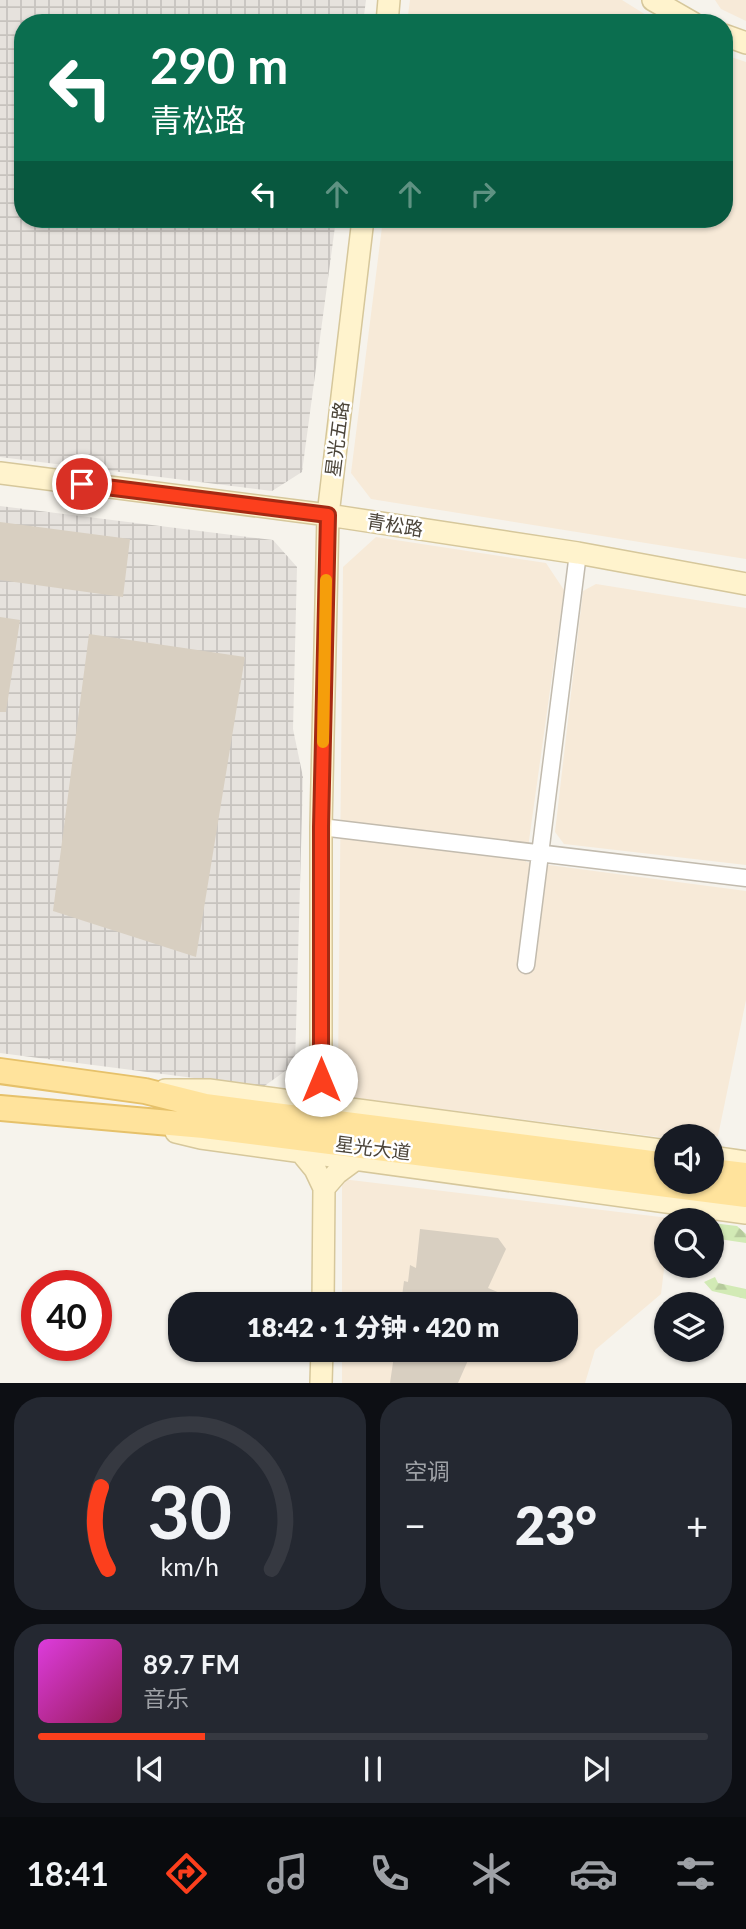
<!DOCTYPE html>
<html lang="zh">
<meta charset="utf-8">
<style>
:root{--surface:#171b24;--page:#242831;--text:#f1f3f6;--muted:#9ea1a6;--line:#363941;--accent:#fc3f1d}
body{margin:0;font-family:Lato,"Noto Sans SC",sans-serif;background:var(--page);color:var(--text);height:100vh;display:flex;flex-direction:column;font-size:26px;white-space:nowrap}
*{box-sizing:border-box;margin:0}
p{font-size:23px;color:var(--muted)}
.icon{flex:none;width:38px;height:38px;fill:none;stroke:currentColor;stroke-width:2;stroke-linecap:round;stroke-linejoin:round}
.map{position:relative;height:1383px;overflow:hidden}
.side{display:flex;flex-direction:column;gap:14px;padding:14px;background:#0d0f14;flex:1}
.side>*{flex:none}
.hud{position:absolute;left:14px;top:14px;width:719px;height:214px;border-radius:28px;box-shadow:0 2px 5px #0004;background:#0b6e4f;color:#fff;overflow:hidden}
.tools{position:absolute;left:654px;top:1124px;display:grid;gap:14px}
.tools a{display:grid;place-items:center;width:70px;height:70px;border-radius:50%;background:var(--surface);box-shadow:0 2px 5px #0004;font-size:35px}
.speed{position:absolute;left:21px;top:1270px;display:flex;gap:14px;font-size:35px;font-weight:700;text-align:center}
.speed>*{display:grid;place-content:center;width:91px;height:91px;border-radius:50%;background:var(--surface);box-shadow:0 2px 5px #0004;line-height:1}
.speed .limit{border:10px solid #d22;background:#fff;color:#111}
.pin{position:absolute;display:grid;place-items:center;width:60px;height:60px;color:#fff;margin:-30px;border:4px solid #fff;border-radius:50%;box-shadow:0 2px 7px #0007}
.me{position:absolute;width:77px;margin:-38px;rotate:0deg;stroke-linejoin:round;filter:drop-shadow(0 0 5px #0008)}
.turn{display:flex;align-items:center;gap:24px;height:147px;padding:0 21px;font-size:32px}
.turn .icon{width:91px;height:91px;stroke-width:2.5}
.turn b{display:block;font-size:49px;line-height:60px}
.lanes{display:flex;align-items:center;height:66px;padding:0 21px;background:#0003;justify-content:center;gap:35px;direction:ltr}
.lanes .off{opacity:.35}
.big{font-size:52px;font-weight:800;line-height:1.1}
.side .tile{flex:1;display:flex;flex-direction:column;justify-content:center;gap:10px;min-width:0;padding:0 24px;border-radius:28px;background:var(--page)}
.side .dial{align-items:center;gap:0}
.dial svg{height:182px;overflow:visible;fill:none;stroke:var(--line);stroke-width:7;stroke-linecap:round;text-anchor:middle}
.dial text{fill:var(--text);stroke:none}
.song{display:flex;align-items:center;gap:21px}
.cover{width:84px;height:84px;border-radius:10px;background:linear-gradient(135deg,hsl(300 70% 55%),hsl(330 70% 35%))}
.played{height:7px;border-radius:4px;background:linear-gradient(90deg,var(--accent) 25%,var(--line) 25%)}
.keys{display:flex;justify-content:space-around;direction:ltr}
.heat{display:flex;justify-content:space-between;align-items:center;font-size:38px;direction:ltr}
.side .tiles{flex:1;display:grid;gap:14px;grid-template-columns:1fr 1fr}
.tile:last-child{grid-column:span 2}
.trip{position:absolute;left:168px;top:1292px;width:410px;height:70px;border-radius:28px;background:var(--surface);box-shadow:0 2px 5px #0004;font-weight:800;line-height:70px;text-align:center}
.dock{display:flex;height:112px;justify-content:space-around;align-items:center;background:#090b0e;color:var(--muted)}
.dock .icon{width:49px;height:49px}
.dock .on{color:var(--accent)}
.dock b{font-size:32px;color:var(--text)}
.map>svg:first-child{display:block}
.commercial{fill:#f7ead8}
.industrial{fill:url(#industrial-grid)}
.forest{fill:url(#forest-firs)}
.building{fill:#d8cfc1}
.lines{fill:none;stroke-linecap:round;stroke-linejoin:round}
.street-casing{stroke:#c2bbae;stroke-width:19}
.secondary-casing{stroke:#d6c79b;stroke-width:24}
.primary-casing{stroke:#e6c16a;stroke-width:28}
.street{stroke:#fff;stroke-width:16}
.secondary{stroke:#fff3cd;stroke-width:21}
.primary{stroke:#ffe39c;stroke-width:24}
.route-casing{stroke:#a42913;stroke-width:18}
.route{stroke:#fc3f1d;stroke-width:12}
.slow{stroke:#f59e0b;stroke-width:12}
.labels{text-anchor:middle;stroke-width:5;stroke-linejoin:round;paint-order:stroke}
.street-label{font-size:19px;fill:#4b4439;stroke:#fff}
</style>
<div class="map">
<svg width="746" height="1383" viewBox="0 0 746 1383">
<defs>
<pattern id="industrial-grid" width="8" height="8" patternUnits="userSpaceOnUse" patternTransform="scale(1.75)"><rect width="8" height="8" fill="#e6e2dd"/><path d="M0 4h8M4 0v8" fill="none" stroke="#c7c3be"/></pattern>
<pattern id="forest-firs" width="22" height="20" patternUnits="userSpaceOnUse" patternTransform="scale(1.75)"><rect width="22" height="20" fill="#d2eab5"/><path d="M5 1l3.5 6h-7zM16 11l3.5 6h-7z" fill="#b6ca9c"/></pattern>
</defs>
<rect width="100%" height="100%" fill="#f6f3ec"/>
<path class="commercial" d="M410,0H622L659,23H407Z
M715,0H746V21L721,9Z
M725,55L746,62V559L371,499L351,473L383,219H724Z
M376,537L546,563L564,590L526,862L746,891V1000L718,1136L712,1139V1136H667V1138L356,1098L338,1076L343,567Z
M596,584L746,608V865L564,844L555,832L583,591Z
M342,1179L669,1218V1220H667L665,1261L661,1294L595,1350L585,1383H342V1349H565V1304H342Z"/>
<path class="industrial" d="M0,0H366L363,23H23V219H336L302,472L272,491L0,457Z
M0,506L273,540L297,567L293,729L303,777L295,1064L263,1087L0,1053Z"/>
<path class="forest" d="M712,1223L737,1226L746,1234V1243L712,1238Z
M715,1277L718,1283L746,1289V1299L712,1291L704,1282Z"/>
<path class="building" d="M0,522L130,539L123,597L0,580Z
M0,617L20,620L6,712H0Z
M89,634L245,657L196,957L53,911Z
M420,1229L498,1238L506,1249L488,1288L500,1293L495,1304H401L404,1281L408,1282L410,1265L416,1268Z
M395,1349H473L458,1383H390Z"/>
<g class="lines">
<g class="street-casing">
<path id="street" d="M321,827L746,878
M526,965L578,553"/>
</g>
<g class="secondary-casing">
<path id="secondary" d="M653,0L693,23
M387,23L389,0
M724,35L746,43
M0,473L328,515L578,553L746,584
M321,1080V827L328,515L363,219
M165,1090H209L667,1151
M176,1132L201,1138L746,1213
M301,1152L315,1169L324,1188L337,1173L356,1159
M712,1157L746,1162
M323,1304L324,1188
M321,1383L322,1349"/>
</g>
<g class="primary-casing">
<path id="primary" d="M0,1071L145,1091L205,1106L667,1165
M0,1108L204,1126L746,1195
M712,1171L746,1175"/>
</g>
<use href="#street" class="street"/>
<use href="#secondary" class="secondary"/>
<use href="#primary" class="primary"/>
</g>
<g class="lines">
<g class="route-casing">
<path id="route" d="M82,484L328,515L321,827V1080"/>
</g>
<use href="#route" class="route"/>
<path class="slow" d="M323,742L326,580"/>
</g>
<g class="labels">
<g class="street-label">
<text transform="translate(337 439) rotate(-83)" y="7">星光五路</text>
<text transform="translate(395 525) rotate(9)" y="7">青松路</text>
<text transform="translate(373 1148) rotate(7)" y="7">星光大道</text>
</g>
</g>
</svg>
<div class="tools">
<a><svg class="icon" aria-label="sound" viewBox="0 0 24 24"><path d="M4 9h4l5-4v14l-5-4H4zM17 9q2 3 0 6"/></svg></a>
<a><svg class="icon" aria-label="search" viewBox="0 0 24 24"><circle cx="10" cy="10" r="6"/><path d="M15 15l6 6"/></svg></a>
<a><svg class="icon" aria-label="layers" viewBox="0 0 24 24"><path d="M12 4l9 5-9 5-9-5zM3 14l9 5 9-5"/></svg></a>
</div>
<div class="speed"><div class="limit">40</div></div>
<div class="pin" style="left:82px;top:484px;background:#d93025"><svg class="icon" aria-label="arrive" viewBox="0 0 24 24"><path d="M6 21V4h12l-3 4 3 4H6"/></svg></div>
<svg class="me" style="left:321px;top:1080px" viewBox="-20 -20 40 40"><circle r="19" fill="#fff"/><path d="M0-13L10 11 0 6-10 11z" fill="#fc3f1d"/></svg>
<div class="trip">18:42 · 1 分钟 · 420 m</div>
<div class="hud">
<div class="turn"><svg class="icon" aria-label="left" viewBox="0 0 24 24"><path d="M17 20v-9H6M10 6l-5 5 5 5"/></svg><div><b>290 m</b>青松路</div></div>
<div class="lanes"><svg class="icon" aria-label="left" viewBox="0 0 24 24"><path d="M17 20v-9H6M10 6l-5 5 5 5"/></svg><svg class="icon off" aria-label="ahead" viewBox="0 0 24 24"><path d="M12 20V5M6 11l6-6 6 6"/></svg><svg class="icon off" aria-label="ahead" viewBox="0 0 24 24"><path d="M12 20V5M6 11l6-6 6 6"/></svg><svg class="icon off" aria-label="right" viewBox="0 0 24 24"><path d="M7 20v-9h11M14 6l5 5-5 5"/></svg></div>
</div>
</div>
<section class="side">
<div class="tiles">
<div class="tile dial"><svg viewBox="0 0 100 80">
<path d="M14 69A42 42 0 1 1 86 69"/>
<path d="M14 69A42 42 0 0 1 11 33" stroke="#fc3f1d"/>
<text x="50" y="56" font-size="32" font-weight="700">30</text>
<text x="50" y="72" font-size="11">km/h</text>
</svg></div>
<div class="tile"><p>空调</p>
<div class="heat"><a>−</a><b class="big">23°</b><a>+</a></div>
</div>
<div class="tile">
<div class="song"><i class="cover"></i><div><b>89.7 FM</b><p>音乐</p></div></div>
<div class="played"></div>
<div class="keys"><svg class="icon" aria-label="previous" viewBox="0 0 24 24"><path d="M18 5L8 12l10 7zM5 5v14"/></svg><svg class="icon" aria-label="pause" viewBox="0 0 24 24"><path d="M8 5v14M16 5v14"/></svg><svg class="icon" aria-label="next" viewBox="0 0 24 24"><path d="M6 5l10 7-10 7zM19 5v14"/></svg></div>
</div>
</div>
</section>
<nav class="dock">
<b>18:41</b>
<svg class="icon on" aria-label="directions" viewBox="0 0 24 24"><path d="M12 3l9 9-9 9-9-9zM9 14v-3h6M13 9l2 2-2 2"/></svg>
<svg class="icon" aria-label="music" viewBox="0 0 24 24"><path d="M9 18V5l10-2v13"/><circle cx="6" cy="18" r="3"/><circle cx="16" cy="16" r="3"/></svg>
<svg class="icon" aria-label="phone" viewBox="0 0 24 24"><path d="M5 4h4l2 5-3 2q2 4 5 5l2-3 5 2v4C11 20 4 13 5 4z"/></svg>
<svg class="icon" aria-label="climate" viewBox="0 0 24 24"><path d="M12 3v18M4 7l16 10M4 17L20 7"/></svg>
<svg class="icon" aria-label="car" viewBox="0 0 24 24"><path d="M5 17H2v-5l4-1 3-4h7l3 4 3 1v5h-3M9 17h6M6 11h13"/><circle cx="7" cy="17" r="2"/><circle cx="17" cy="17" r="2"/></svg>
<svg class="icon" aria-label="filters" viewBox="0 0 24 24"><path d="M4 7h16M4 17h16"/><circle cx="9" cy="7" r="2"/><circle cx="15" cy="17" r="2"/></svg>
</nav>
